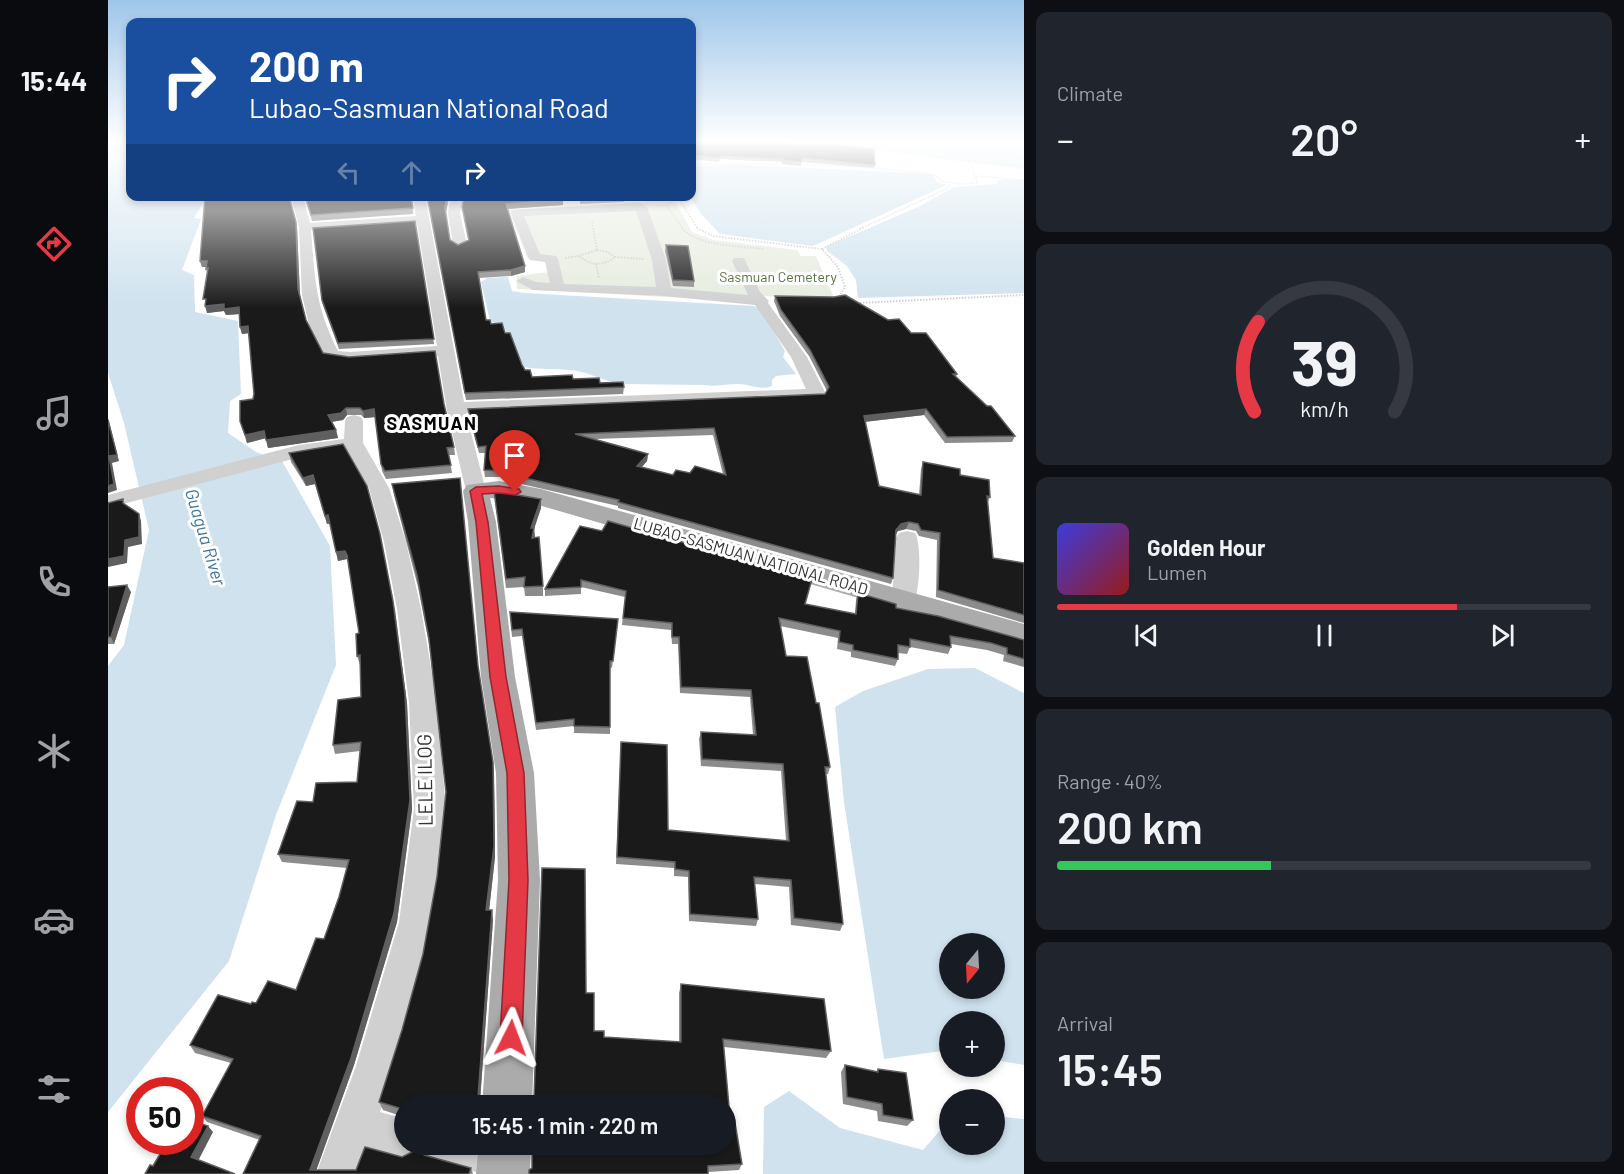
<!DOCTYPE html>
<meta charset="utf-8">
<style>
:root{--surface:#171b24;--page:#20242c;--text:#f1f3f6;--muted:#9ea1a6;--line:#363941;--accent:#e63946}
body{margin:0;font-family:Barlow,sans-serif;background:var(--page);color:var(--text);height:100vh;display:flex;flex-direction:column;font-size:22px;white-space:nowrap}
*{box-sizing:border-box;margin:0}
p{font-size:20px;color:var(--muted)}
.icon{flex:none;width:33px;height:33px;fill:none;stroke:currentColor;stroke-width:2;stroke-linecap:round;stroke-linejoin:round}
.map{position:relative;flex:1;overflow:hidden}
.sheet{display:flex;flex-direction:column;gap:12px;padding:12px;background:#0d0f14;width:600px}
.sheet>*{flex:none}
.guide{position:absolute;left:18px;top:18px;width:570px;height:183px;border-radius:12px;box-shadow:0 3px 9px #0003;background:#1a4fa0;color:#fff;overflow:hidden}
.needle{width:39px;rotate:198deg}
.buttons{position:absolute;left:831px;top:933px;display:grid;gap:12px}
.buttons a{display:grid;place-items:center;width:66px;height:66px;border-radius:50%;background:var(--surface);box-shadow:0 3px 9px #0003;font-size:30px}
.speed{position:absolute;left:18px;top:1077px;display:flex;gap:12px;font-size:30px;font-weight:700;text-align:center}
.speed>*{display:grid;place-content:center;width:78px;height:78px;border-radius:50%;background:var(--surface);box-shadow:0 3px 9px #0003;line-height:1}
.speed .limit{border:9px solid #d22;background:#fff;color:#111}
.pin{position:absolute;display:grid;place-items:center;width:51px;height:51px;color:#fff;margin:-62px -26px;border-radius:50% 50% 50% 0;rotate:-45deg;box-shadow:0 0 6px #0007}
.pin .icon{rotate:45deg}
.me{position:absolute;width:66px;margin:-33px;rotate:3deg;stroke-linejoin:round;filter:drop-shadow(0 0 4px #0008)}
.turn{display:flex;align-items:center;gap:21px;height:126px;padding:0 24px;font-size:27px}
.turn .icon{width:78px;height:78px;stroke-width:2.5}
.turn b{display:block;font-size:42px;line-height:51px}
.lanes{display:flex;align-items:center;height:57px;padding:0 24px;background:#0003;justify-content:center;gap:30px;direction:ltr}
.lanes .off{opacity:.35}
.big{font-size:45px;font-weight:600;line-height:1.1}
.sheet .widget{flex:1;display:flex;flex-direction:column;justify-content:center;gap:9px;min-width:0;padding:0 21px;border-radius:12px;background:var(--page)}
.sheet .dial{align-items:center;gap:0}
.dial svg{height:156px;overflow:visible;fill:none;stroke:var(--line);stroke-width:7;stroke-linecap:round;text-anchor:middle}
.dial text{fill:var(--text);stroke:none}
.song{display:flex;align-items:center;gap:18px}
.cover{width:72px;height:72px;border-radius:9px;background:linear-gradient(135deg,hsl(240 70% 55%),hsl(0 70% 35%))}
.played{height:6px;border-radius:3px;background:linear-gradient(90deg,var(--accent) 75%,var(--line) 75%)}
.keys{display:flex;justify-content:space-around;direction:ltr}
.heat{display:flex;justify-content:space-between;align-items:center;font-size:33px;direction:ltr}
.charge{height:9px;border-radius:4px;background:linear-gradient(90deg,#34c759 40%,var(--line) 0)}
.trip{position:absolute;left:286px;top:1095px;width:342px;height:60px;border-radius:30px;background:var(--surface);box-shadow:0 3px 9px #0003;font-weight:600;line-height:60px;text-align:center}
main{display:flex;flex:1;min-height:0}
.tabs{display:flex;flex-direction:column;width:108px;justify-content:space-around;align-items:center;background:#090b0e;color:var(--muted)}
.tabs .icon{width:42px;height:42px}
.tabs .active{color:var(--accent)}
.tabs b{font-size:27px;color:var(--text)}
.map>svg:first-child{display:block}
.green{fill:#e6ecdf}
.water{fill:#cfe2ee;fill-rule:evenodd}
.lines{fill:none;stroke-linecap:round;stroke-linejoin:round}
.path-far1{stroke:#cdcdcd;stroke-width:1.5;stroke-dasharray:1.5 1.5;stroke-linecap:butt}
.path{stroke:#cdcdcd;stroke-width:2;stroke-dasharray:1.5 1.5;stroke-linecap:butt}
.minor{fill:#d0d0d0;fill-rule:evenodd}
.major{fill:#ababab;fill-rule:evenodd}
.wall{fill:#8c8c8c;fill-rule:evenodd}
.shaded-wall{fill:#5f5f5f}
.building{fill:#1a1a1a;stroke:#5f5f5f;stroke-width:1.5;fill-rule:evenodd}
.route{fill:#e63946;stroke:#96252e;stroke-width:1.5}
.labels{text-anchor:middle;stroke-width:6;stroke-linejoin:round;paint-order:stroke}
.far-park-label{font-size:14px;fill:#56703f;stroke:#fff}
.street-label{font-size:16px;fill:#333;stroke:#fff}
.far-district-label{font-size:18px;font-weight:bold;letter-spacing:1.5px;fill:#000;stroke:#fff}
.water-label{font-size:18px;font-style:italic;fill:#3f7597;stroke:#fff}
.near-street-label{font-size:20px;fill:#333;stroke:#fff}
</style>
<main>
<nav class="tabs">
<b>15:44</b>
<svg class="icon active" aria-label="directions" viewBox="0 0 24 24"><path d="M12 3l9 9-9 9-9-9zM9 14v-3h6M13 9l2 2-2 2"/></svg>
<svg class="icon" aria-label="music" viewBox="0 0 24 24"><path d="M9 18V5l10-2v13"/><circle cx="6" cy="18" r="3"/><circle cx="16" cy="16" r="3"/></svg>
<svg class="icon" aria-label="phone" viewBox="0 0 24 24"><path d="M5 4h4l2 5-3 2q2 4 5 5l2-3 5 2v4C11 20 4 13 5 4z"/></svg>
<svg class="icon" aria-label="climate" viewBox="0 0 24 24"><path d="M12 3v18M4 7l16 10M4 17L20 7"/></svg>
<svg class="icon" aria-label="car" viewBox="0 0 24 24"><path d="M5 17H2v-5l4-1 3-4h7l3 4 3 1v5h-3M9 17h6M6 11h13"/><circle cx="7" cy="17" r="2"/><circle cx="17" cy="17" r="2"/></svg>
<svg class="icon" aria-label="filters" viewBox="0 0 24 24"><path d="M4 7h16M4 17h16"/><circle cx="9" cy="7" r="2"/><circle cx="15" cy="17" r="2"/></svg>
</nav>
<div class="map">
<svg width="916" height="1174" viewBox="0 0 916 1174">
<rect width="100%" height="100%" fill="#fff"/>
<path class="green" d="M566,200L584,232L605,240L689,250L693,256H708L727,300L633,295V301L409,289L408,276L442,272L437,261L420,259L400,210Z"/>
<path class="water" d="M0,143H22V196L98,198L86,218L93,219L74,270L86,275L87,312L130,321L133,394L122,401L120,433L148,452L174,461L222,546L228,665L168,815L121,961L0,1112V666L16,645L41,530L16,423L0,373Z
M706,143H878L916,149V169Z
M638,165L806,173L825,175L829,182L839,185L705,246L612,234L594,215L582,197L584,196V166Z
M897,179L916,180V293L750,298L748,280L739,266L719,251L718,247L724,244L810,207L846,187L888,184L891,180Z
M400,277L404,291L417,293L646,306L653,310L677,351L675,357L688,374L668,376L664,380V386C652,391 643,384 630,384C618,384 608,387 596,385L515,384C498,382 485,374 469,371C451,368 433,370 416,367L396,327L382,321L373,282L379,278Z
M867,668L916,693V1065L887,1060L886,1022H842L841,1053L834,1051L776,1059L736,802L727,707L755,691L820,669ZM842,944H886V988H842Z
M681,1091L732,1128L815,1150L841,1120L842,1144H886L887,1116L916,1119V1174H655L656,1107Z"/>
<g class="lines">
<path class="path-far1" d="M584,164C664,164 749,163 828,175L832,181L852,184L870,183L863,166
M868,176L916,180
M569,196L590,229
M549,206H559L575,229
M559,206L564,199L562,196
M484,222L485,229
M752,229L838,189L843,184"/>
<path class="path" d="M485,228L489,250
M574,228C587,246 633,246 655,249
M589,228L605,236L714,249L730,267L737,287L731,297L733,298
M714,249L755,228
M489,250L499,252L507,257C496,266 482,266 471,256Z
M507,257L536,259
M457,258L471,256
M488,264L491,278
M749,303L916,295"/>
<path class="minor" d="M183,196H195L202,223L308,216L305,196H317L356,402L698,389L683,357L647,305L556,296L425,290L408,281L415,277L428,282L442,283L437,262L422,260L420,257L403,213L405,210L533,203L539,207L558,260L563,288L640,295L624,261L626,258H636L652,292L661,301L660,303L699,357L718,394L715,398L709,399L358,413L378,491L375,495L368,497L361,495L358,491L339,411L330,356L242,362L218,359L201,325L194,295L191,227ZM528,211L544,260L548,287L456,284L450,259L448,256L432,254L416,216ZM309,223L329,346L242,352L230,351C207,306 207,279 203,230Z
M343,196H355L352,213L359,245L352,249L345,245L340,213Z
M246,415L253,417L255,421V443L281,488L298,542L313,609L329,703L338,809L325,922L288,1066L272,1112L297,1119V1144H411L417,1159L411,1174C377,1174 351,1172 319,1159L315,1148L312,1155L297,1161L259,1150L250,1174H208L248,1066L291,922L306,809L301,703L289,609L276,542L261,488L239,450L192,457L0,508V495L191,445L236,439L237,421L239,417Z
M799,531L807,533C814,544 812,593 805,605L796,607L787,605L784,599L788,538L791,533Z"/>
<path class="major" d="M391,481L433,489L916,624V646L420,502L382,498L388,522L407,677L426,773L432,880L424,1106H374L390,880L388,773L373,677L360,522L355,491L359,485Z
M371,1144H423L422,1174H368Z"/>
</g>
<path class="wall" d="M584,143L767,165L766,168L694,162L692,166L674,164V162L612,159L611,162L584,159Z
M197,196L245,199L304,196L305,214L204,221Z
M319,196H341L338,212L342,240L350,245L360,240L354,207L455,200V205L399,209L417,272L403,276L371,278L378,320L397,333L414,365L417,370L424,377L465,379L516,387L515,394L358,400Z
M472,196H517L516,202L472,204Z
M307,221L326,344L231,349L215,305L214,300Z
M189,227L192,295L198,320L215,353L336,404L346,447L347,455H341L344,473L278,479L274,471L267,417L256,418L253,415H239L235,420L224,422L228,430L230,438L160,448L158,438L139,443L132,421L145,399L146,394L141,333L134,334L132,327L131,314L118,315L116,311L99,313V273L98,267H94L92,261Z
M558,245L586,281V287L565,286L557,251Z
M667,296L803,333L849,374L848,377L907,436L904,442L837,443L816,415L757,422L771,486L811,495L813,469L815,462L852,475L882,497L880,502L885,558L916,563V623L828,597L829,540L811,536L808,531L798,529L790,531L788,534L785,578L783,584L510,508V506L396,480V477H377L376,470L378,453H371L361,415L360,409L717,394L719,391L701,356L672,316L666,301ZM605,435L615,474L582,473L565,475L533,467L539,461L540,454L487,439Z
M235,444L287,609L299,703L304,809L289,922L246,1065L208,1170H248L294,1157L316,1155L363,1168L365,1174H135L152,1140L99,1122L94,1116L123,1063L87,1053L82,1045L143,1004L188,990L216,939L231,897L239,868L174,862L170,854L205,802L249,782L252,751L227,754L225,745L253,697L252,664V665L249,656L251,633L240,561L239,559L230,561L222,524H219L207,484L198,486L183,462L181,453Z
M284,484L370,668L386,773L387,857L381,910L385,920L372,1101L373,1106H297V1137L296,1134V1117L275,1110L271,1102L294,1030L315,954L329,877L338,792L321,644L310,587L286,495Z
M386,491L433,499V508L426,529L427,537L435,586V596H417L416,587L398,588Z
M472,526L697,604L747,614L748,600L750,593L788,608L916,640V667L895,661L896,655L879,650L843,644V647L840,654L802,647L799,654L790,653V659L787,666L743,657V652L729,649L730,638L672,626L678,656L708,703L722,767L720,774H718L735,924L732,931L683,925L681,887L647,884L650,919L648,926L581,921L580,877L566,876V868L508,864L513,742L560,830L678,841L673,771L593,766L591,739L593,732L645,735L642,697L572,693L570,644H564L563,630L514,625L517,597L473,587V594L437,596V589Z
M0,587L23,592L6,644H0Z
M402,612L510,619L504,668L502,667V734L466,733V726L428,730L414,636L404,637Z
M573,984L723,1051L718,1058L616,1047L622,1118L634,1164L631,1170L600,1172L424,1168L618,1106H422L478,993L486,1031L496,1037L571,1042V993Z
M737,1065L768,1072L770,1069L805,1120L799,1126L770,1121L769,1111L735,1104L733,1072Z"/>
<path class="shaded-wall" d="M339,196H341L338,213L337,208Z
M455,200V205L398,209V204Z
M188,222L189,227L192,296L190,289Z
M92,261H99L100,267H94Z
M417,266V272L403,276V270Z
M116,304L131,307L132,314L118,315L116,311L99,313L97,306Z
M140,326L142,333L134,334L132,327Z
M238,408L239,415L235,420L222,422L220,415Z
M266,409L268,417L256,418L255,411Z
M818,409L816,415L754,422L756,416Z
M0,418L11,461L4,463L9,490L0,493L1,456Z
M228,430L230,438L160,448L158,440Z
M156,431L158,438L139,443L137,435Z
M540,454L539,461L529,473V466Z
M205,475L207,484L198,486L195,478Z
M433,499V508L426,529L427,538L424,547L423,528Z
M31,514L33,521L34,544L20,547L19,563L0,567V559L17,540Z
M220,515L222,523L219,524L217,516Z
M801,522L798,529L790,531L786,537L788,530L793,524Z
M237,551L239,559L230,561L228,552Z
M19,585L23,592L6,644L3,637Z
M285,601L299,703L304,809L289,922L246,1065L207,1174L202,1170Z
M385,762L386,773L387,857L380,920L378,910Z
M384,910L385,920L372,1101L373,1106H371L370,1097Z
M100,1126L105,1132L89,1163L83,1157Z"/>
<path class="building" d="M584,143H677L695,145L720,144L766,149L767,165L694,158L693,162L674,160L675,159L612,156V158L584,155Z
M97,196H181L188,222L190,289L198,320L215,353L241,357L327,351L336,404L346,447L339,448L343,465L277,471L273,464L266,409L255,411L252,408H238L233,413L220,415L228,430L158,440L156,431L137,435L132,421V401L145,399L146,394L140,326L132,327L131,307L116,309V304L97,306L98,299H95L100,268L98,269L99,261H92Z
M197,196H244L245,199L285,196H303L305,208L203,215Z
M319,196H339L337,208L342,240L350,245L361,240L354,207L356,196H453L455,200L398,204L417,266L403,270L370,272L378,320H382L383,324L394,323L397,333H402L414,365L417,370H422L424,377L464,375L465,379L491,378L492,383L515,382L516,387L357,393Z
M307,221L326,339L230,343L214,300L205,228Z
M558,245L580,246L586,281L565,280Z
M737,295L780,320L791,319L803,333H818L849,374H845L879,406H883L907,436L839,437L818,409L756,416L771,486L813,495L815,462L852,469V475L881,480L882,497L879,496L885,558L916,563V615L830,590L832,533L813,530L810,524L801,522L793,524L788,530L785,578L510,502L511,500L396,473L397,471L376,470L378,446L370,447L360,409L717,394L721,387L702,350L673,310L667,296L726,297ZM606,428L618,475L587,466L582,473L568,470L565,475L529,466L540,454L467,434Z
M0,420L9,455L1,456L6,484L0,486Z
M235,444L259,486L272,534L285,601L297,694L302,800L286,913L243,1058L202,1170H248L257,1147L294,1157L312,1148L316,1155L363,1168L361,1174H135L153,1136L94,1116L125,1059L82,1045L110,995L143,1004L144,1002L148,1003L160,981L188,990L208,938L216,939L231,897L241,860L170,854L189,801L205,802L208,783L249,782L253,742L225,745L230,700L253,697L252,655L249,656L248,634L251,633L239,555L237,551L228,552L220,515L217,516L205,475L195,478L181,453Z
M352,478L370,666L385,762L386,846L378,910H384L370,1097L372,1100L371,1106H297V1134H296L295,1109L271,1102L294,1030L315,954L329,877L338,792L321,639L309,575L284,484Z
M386,491L433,499L423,528H426L424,538L431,537L435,586L416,587L417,577L398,579Z
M15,499V503L31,514V537L17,540L16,556L0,559V503Z
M500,521L704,579L697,604L748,614L750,593L788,604V608L830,616L916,640V659L899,654V648L883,643L842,636L843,647L802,639V647L790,645V659L745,650V645L731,642L732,631L671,618L678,656L699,657L708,703H711L722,767H717L735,924L686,918L683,880L646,877L650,919L582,914L581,871L567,869V862L509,857L513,742L559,745L560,830L681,841L675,764L594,759L593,732L648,735L643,690L573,687L571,637H564V623L515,618L518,591L473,580V587L437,589L472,526L494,531Z
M19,585L3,637H0V587Z
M402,612L510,619L505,661H502V727L466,726V719L428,723L414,629L404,630Z
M434,868L477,869L478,993H486V1031H496V1037L573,1042V984L716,999L723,1051L615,1039L622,1118L626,1117L634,1164L600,1166V1174H421V1170L424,1168V1144H618V1106L422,1105L426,1099Z
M737,1065L770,1072V1069L798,1073L805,1120L775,1115L774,1104L739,1097Z
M82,1121L100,1126L83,1157L127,1174H37L42,1165L45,1166L59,1142H82Z"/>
<linearGradient id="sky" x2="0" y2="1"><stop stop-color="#9ec6ea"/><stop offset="0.46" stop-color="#fff"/><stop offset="1" stop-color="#fff" stop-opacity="0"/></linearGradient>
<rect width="916" height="308" fill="url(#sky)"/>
<path class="route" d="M391,486L411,489L413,492L407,495L391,493L374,494L380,522L398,677L416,773L420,880L414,1038L410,1046L403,1049L395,1046L392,1038L401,880L399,773L382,677L368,522L362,491L368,487Z"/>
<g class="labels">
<g class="far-park-label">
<text x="670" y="282">Sasmuan Cemetery</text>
</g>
<g class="street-label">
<text transform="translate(643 556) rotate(16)" y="6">LUBAO-SASMUAN NATIONAL ROAD</text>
</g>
<g class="far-district-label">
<text x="324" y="430">SASMUAN</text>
</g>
<g class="water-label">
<text transform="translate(97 537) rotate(73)" y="6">Guagua River</text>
</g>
<g class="near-street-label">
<text transform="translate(317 780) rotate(-91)" y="7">LELE ILOG</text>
</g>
</g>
</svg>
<div class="buttons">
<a><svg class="needle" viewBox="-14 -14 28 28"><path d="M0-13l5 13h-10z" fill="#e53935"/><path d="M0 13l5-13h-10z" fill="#9ea1a6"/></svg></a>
<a>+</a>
<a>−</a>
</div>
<div class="speed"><div class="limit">50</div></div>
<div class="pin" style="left:407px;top:492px;background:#d93025"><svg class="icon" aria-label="arrive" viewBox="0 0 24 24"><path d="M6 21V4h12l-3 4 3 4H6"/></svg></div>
<svg class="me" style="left:403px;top:1038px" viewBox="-20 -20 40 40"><path d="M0-17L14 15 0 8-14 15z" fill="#e63946" stroke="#fff" stroke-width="4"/></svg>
<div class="trip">15:45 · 1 min · 220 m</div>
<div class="guide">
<div class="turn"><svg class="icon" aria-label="right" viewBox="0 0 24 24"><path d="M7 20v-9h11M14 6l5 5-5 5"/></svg><div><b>200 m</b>Lubao-Sasmuan National Road</div></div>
<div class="lanes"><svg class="icon off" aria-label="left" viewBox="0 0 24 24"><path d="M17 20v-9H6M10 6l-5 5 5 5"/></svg><svg class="icon off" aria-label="ahead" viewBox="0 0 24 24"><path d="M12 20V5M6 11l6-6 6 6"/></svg><svg class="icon" aria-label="right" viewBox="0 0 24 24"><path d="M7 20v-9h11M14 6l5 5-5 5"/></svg></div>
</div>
</div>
<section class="sheet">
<div class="widget"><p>Climate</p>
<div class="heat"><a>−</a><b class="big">20°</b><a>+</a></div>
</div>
<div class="widget dial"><svg viewBox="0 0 100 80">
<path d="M14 69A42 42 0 1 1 86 69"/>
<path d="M14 69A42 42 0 0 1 16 23" stroke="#e63946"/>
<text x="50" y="56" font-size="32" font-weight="700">39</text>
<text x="50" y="72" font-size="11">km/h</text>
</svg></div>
<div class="widget">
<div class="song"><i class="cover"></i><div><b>Golden Hour</b><p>Lumen</p></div></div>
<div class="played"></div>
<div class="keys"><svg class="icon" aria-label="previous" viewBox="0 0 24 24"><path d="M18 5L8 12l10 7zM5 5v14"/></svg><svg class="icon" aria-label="pause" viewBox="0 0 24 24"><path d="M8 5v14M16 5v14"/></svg><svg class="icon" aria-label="next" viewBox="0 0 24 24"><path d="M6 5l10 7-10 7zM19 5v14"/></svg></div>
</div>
<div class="widget"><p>Range · 40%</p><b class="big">200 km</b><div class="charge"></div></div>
<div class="widget"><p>Arrival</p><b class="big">15:45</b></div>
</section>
</main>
